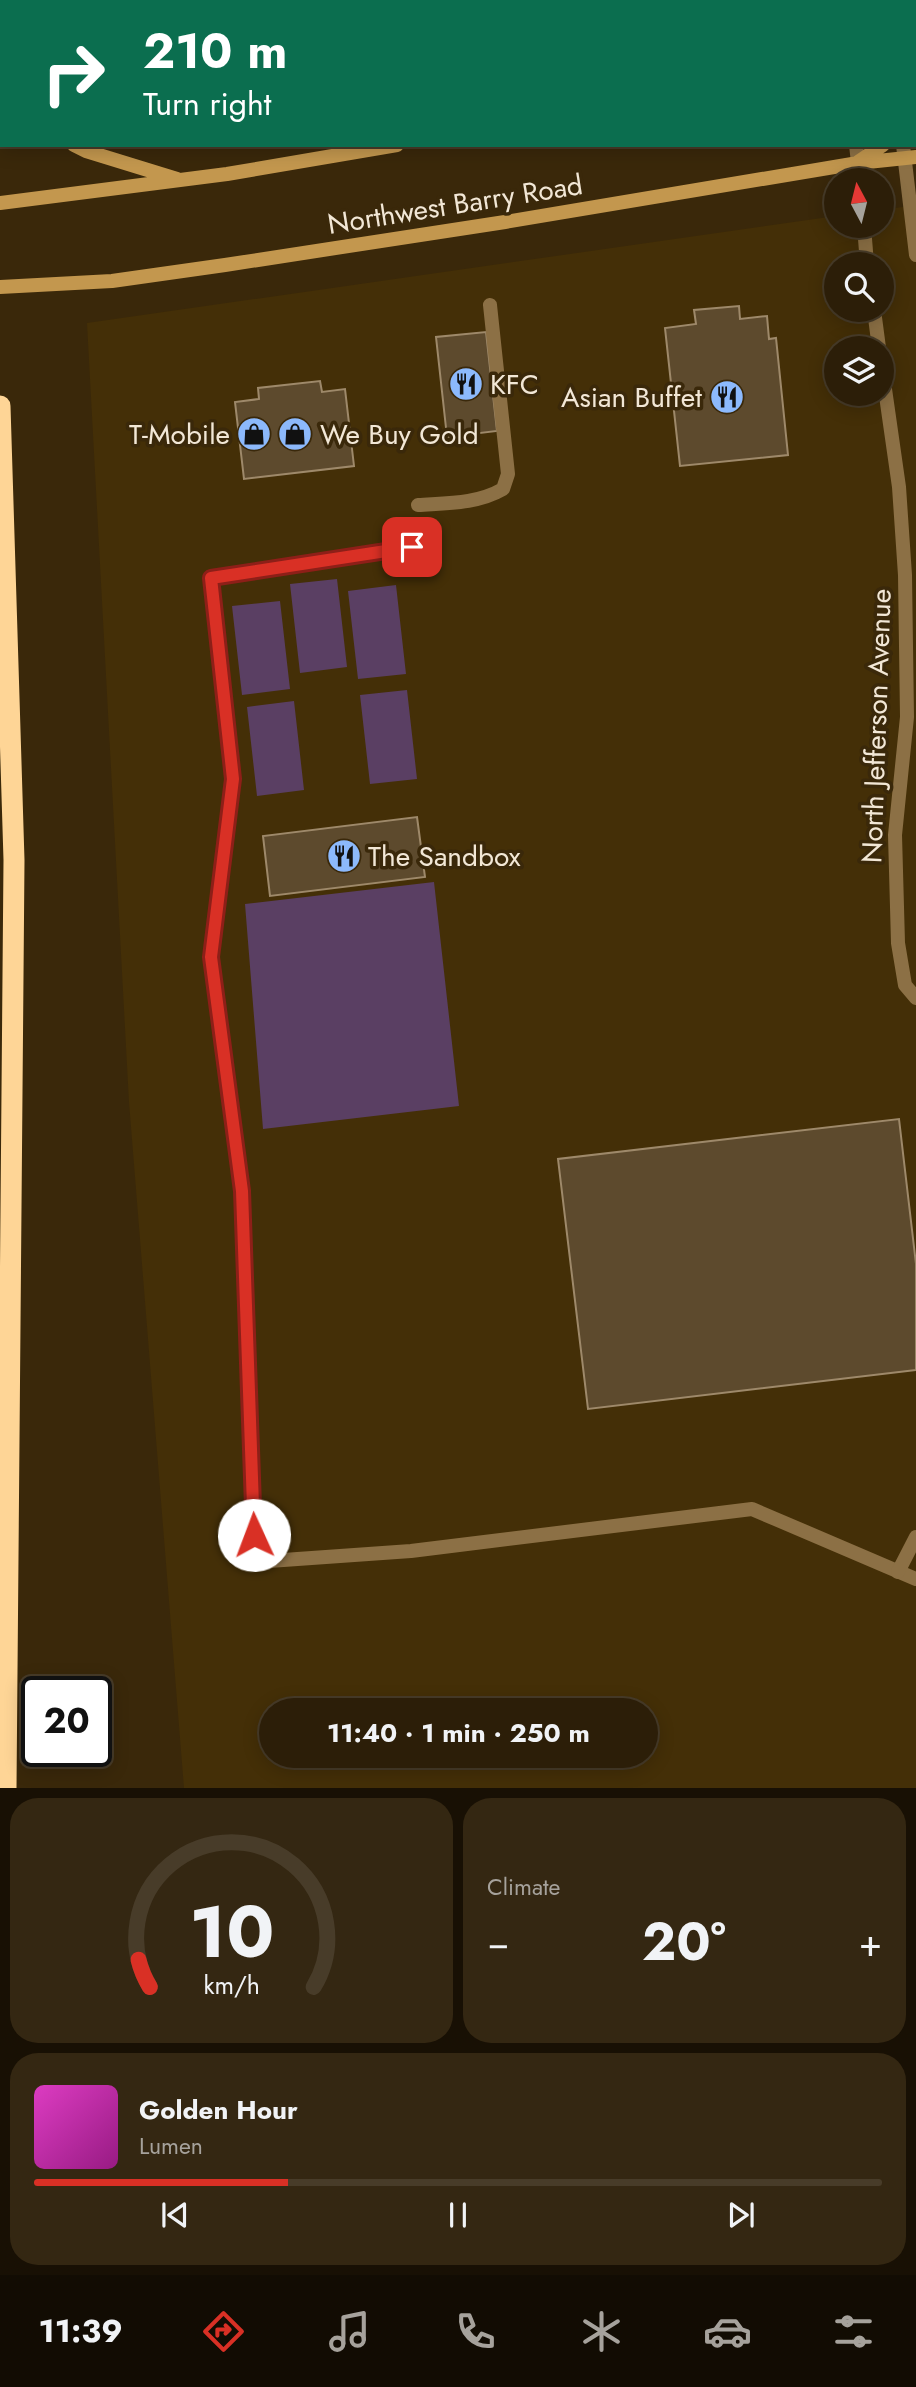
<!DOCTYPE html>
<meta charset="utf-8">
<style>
:root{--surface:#2c1e08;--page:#342712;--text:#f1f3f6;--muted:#a6a29c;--line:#483c29;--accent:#d93025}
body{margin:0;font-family:Jost,sans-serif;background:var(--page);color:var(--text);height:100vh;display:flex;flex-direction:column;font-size:26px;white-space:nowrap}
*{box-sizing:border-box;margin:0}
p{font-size:23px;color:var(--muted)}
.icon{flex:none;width:38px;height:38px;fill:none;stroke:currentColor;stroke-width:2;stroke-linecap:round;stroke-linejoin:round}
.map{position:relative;height:1788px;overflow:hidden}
.drawer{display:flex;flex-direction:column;gap:10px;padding:10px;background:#181004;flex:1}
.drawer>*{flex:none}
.guide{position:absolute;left:0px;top:0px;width:917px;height:147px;box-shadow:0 4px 18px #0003,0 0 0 2px var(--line);background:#0b6e4f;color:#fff;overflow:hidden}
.needle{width:46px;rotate:353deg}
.buttons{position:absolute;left:824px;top:168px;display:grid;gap:14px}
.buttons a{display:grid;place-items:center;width:70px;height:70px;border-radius:50%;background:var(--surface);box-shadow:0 4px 18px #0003,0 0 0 2px var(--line);font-size:35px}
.speed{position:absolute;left:21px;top:1676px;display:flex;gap:14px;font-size:35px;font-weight:700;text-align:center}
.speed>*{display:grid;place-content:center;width:91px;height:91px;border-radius:50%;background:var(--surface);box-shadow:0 4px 18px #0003,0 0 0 2px var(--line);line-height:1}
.speed .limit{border:4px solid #111;border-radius:10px;background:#fff;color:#111}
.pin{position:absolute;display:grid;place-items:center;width:60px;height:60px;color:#fff;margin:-30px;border-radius:14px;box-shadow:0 4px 10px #0006}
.me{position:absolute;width:77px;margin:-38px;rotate:358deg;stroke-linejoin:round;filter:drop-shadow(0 0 5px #0008)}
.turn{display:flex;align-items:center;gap:24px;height:147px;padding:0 28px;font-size:32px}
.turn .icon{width:91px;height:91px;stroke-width:2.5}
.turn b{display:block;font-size:49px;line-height:60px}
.big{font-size:52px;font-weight:700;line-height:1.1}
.drawer .tile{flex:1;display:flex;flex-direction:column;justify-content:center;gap:10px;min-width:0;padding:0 24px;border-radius:28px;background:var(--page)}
.drawer .dial{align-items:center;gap:0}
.dial svg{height:182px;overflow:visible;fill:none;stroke:var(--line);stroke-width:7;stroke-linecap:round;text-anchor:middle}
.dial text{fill:var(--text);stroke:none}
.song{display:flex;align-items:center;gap:21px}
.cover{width:84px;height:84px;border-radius:10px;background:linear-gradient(135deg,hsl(310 70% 55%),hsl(310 70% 35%))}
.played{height:7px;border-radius:4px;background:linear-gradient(90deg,var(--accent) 30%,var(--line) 30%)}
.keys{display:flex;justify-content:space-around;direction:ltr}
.heat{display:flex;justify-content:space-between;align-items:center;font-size:38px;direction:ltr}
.drawer .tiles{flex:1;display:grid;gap:10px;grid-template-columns:1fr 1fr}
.tile:last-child{grid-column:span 2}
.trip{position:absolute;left:259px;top:1698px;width:399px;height:70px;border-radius:35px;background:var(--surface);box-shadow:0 4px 18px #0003,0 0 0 2px var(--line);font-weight:700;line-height:70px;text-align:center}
.dock{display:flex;height:112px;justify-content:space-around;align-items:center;background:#120c03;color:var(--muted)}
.dock .icon{width:49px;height:49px}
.dock .selected{color:var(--accent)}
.dock b{font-size:32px;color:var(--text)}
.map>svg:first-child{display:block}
.built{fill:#442f07;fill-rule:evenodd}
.green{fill:#5a3f63}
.building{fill:#5d4a2d;stroke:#9e896a;stroke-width:2}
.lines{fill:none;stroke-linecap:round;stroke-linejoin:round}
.path{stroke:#94856e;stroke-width:4.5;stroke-dasharray:2 5;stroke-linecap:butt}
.service{stroke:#8c7045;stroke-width:14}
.minor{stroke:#8c7045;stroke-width:14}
.secondary{stroke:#c3974e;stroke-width:14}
.motorway{stroke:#fed596;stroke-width:21}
.route-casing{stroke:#8d1f18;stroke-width:18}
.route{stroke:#d93025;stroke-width:12}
.labels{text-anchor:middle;stroke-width:7;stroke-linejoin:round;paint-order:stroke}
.street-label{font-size:28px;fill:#f2e7d6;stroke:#3a280a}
.poi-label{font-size:28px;fill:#f2e7d6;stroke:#3a280a;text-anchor:start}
</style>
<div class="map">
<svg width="916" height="1789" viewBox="0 0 916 1789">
<rect width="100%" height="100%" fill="#3a280a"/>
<path class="built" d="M67,0H916V15L915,2H68Z
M916,205V1788H184L129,1102L87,323L836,216V226H882V210ZM836,264H882V310H836ZM836,348H882V394H836ZM271,1710H646V1755H271Z"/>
<path class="green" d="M0,0H67L68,2H2V106H0Z
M337,579L347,667L300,673L290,584Z
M396,585L406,674L358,679L348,591Z
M280,601L290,689L242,695L232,606Z
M407,690L417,779L370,784L360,695Z
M294,701L304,790L257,796L247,707Z
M434,882L459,1106L263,1129L245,904Z"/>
<path class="building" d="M739,306L740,319L767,316L769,339L776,338L788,455L680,466L665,328L696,324L694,310Z
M486,332L497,431L447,437L436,337Z
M320,381L322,392L345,389L354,466L244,479L235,402L259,399L258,388Z
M417,817L425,877L270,896L263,836Z
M899,1119L916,1264V1370L588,1409L558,1159Z"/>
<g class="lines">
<path class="path" d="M915,32H916"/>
<path class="service" d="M112,0L115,2
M558,0V2
M271,2L272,0
M675,2L680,0
M418,505C447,503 477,504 503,489L508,474L490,305
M412,547L211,578L233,779L211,957L242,1191L255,1562L411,1551L752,1509L916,1579"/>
<path class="minor" d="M837,0V2
M890,0L891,2
M856,145L860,180
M903,145L916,255
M864,226L867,264
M874,310L879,348
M882,368L899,487L905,575L907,717L895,835L898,943L905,985L916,998
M898,1572L916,1537"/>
<path class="secondary" d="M915,84H916
M0,93L2,95
M915,128L916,127
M74,145L86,151L177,179
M858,162L883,145
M0,203L227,174L397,145
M0,287L112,281L225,265L505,222L858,163L916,157"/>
<path class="motorway" d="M0,406L14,860L6,1789"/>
</g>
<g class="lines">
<g class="route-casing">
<path id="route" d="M254,1535L242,1191L211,957L233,779L211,578L412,547"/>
</g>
<use href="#route" class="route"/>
</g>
<defs>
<g id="restaurant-disc" transform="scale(1.75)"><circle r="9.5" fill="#8cb9fc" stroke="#3a280a"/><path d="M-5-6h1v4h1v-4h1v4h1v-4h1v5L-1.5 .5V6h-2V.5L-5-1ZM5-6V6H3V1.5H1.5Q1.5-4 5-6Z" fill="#111"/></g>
<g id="shop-disc" transform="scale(1.75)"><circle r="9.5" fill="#8cb9fc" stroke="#3a280a"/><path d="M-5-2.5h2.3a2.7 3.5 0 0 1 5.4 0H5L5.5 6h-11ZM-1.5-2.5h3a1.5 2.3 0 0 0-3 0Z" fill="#111"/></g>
</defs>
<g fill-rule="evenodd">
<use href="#restaurant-disc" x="466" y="384"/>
<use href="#restaurant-disc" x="727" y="397"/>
<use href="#shop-disc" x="254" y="434"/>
<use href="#shop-disc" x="295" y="434"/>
<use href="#restaurant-disc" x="344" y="856"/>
</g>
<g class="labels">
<g class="street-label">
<text transform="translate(455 204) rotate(-9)" y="10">Northwest Barry Road</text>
<text transform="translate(876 726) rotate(-88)" y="10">North Jefferson Avenue</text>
</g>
<g class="poi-label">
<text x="490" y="394">KFC</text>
<text x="702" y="407" text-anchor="end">Asian Buffet</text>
<text x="230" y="444" text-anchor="end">T-Mobile</text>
<text x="320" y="444">We Buy Gold</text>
<text x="368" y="866">The Sandbox</text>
</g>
</g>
</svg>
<div class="buttons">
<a><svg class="needle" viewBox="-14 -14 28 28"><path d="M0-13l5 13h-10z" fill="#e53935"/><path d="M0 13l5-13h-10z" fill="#a6a29c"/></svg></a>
<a><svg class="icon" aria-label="search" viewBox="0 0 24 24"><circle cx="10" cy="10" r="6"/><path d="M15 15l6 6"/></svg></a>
<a><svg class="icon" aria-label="layers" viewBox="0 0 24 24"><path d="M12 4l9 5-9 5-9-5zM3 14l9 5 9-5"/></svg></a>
</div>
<div class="speed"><div class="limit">20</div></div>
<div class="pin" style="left:412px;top:547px;background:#d93025"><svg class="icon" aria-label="arrive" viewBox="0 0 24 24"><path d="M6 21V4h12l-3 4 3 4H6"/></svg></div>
<svg class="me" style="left:254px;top:1535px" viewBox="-20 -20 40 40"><circle r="19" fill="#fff"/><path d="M0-13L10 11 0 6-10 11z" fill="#d93025"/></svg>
<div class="trip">11:40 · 1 min · 250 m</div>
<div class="guide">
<div class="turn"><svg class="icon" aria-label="right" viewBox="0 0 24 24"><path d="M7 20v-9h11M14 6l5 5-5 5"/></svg><div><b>210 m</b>Turn right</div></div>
</div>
</div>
<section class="drawer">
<div class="tiles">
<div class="tile dial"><svg viewBox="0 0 100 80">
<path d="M14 69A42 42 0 1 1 86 69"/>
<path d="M14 69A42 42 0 0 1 9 57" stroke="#d93025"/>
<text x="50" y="56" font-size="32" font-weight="700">10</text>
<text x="50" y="72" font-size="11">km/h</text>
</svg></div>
<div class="tile"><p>Climate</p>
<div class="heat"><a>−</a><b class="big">20°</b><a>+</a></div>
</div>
<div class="tile">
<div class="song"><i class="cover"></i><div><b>Golden Hour</b><p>Lumen</p></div></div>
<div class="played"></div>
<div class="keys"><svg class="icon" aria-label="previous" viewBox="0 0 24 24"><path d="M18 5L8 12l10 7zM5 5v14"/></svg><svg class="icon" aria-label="pause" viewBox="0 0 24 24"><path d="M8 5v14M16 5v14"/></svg><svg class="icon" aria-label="next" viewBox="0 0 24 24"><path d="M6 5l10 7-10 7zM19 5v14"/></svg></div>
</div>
</div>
</section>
<nav class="dock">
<b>11:39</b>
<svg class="icon selected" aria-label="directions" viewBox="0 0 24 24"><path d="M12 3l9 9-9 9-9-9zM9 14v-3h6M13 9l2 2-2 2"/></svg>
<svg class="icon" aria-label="music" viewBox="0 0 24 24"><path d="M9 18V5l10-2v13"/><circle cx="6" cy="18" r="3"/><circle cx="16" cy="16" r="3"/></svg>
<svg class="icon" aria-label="phone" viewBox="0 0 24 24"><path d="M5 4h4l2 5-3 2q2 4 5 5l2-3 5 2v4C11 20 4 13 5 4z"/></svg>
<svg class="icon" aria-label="climate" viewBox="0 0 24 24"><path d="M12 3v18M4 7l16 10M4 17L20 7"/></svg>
<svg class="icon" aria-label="car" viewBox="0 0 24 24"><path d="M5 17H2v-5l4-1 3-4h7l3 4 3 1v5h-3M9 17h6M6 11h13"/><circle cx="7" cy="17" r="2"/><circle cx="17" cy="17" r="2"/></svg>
<svg class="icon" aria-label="filters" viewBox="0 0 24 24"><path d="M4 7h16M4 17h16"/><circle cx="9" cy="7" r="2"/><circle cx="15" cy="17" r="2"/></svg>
</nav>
